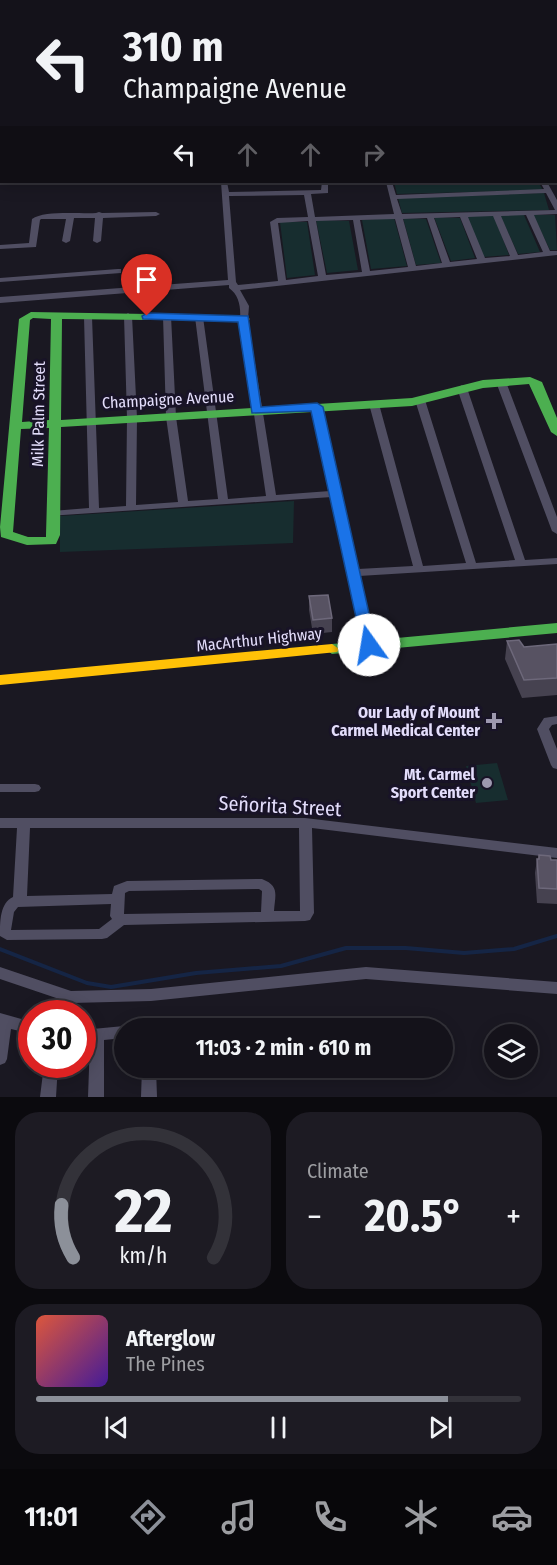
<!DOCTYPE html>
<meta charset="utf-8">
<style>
:root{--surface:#14121a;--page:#1d1b23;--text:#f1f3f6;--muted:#9d9ea2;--line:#333239;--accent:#8c9099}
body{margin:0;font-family:"Fira Sans Condensed",sans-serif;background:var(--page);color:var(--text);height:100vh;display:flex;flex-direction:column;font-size:22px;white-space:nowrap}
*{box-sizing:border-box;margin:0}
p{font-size:20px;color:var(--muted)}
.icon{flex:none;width:33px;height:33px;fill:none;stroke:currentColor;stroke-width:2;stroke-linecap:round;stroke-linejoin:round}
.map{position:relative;height:1097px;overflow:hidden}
.side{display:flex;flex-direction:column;gap:15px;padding:15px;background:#0b0a0e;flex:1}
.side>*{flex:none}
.guide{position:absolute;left:0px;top:0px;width:558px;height:183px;box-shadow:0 3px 15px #0003,0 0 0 2px var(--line);background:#14121a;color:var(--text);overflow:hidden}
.fabs{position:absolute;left:484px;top:1024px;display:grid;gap:12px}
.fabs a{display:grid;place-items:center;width:54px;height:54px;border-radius:50%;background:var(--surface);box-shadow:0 3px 15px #0003,0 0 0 2px var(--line);font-size:30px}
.speed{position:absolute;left:18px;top:1000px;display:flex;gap:12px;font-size:30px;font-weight:700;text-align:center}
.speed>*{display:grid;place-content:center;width:78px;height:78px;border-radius:50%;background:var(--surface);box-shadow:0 3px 15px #0003,0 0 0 2px var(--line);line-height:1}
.speed .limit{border:9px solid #d22;background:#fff;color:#111}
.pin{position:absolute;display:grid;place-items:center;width:51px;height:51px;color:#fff;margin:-62px -26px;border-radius:50% 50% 50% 0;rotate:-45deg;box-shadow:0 0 6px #0007}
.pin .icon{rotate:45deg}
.me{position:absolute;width:66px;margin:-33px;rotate:347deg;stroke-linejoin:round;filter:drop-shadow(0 0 4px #0008)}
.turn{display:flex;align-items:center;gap:21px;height:126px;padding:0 24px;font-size:27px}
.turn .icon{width:78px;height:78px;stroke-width:2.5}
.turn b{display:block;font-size:42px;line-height:51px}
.lanes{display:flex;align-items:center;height:57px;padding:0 24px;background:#0003;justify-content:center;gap:30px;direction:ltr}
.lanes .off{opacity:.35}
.big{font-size:45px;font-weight:700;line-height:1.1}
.side .tile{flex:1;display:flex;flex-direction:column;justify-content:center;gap:9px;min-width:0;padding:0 21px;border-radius:24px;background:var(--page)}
.side .dial{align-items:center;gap:0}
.dial svg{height:156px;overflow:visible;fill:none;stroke:var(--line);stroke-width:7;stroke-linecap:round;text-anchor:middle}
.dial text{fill:var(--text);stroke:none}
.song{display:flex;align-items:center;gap:18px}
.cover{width:72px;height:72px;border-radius:9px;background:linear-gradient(135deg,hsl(10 70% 55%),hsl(260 70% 35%))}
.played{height:6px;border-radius:3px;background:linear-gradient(90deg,var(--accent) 85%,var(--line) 85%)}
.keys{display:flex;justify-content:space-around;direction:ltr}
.heat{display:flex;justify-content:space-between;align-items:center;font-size:33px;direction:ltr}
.side .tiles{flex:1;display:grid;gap:15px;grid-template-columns:1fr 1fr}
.tile:last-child{grid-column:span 2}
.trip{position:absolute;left:114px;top:1018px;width:339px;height:60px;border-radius:30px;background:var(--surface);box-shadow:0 3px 15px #0003,0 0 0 2px var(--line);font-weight:700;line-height:60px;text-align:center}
.dock{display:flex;height:96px;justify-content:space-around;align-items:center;background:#08070a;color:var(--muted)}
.dock .icon{width:42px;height:42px}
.dock .selected{color:var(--accent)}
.dock b{font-size:27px;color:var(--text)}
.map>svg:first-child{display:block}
.green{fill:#172d2f}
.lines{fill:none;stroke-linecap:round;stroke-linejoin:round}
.stream-far1{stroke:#152545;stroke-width:2}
.stream{stroke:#152545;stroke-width:4}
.street{fill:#504e62;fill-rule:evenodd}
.fast{fill:#4caf50;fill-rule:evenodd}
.slow{fill:#ffc107;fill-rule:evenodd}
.wall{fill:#464250}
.building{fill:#575262;stroke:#6d687a;stroke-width:1.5}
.route{fill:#1a73e8;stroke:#114b97;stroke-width:1.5}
.poi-dot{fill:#9d98af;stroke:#181327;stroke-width:2}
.labels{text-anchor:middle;stroke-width:6;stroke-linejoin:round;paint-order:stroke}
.street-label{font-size:16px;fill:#e3ddfb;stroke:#181327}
.poi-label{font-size:16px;font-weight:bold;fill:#e3ddfb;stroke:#181327;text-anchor:end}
.near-street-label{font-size:20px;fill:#e3ddfb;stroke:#181327}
</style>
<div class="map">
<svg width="557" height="1097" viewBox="0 0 557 1097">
<rect width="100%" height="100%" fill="#1a1822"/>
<path class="green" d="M394,182H538L543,190L397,194Z
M544,193L549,210L402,213L398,198Z
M500,215H524L540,252L518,254Z
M533,215H555L557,250H550Z
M467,216H494L509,255L483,257Z
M434,217L460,218L475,258L451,261Z
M394,218L407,266L371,269L362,220Z
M403,218L426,219L441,263L416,265Z
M316,220L349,221L358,270L327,273Z
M280,222H307L315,275L287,278Z
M294,501L293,543L60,552V516Z
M497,763L508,800L476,803L466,766Z"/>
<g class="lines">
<path class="stream-far1" d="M21,2L26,0"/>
<path class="stream" d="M0,949L87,983L111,987L196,973L281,966L346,948H406L464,953L514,949L557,936"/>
<path class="street" d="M0,71H2V75H0Z
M556,80H557V84H556Z
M0,93H2V97H0Z
M0,106H2V111H0Z
M0,130H2V134H0Z
M221,182H227L229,192L321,190L322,182H328V193L311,194L315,217L394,214L386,182H392L396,195L544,189L540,182H547L557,200V214L534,215L550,251H557V255L240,290L249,306L248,319L276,495L330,491L312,407L314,405H320L358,569L413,566L369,404L374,401L379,404L423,566L466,563L415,400L420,397L425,400L476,563L515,560L457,388L462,385L467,388L525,560L557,558V564L359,576L375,645L369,649L363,645L332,497L48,516L47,514L52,511L89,508L84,317L88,314L92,317L99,508L126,506L127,418L124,316L128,313L132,316L137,418L136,505L178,502L166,417L163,316L167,313L171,316L176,417L188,501L218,499L195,317L199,314L203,317L228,499L266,496L240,319C241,307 239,295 229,288V285L0,303V297L228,280ZM546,193L555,210L402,214L397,199ZM304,195L308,217L277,218L270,222L278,281L238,285L236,282L229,196ZM526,215L543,252L518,255L501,216ZM493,216L510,256L485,258L468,217ZM460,217L477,259L450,262L434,218ZM427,218L442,263L416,266L403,219ZM395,219L408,267L370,271L360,220ZM353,220L362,272L326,275L316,221ZM308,221L318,276L286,280L278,223Z
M99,212L102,213L156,212L160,214L156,216L103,218L101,241L97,243L93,241L95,218H74L70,241L66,243L62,241L66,219H41L40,220L36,247L0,249V245L29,243L32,219C44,210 80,214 96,213Z
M118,269H121V273L0,282V278Z
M501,379L506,382L557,517V534L552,531L496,382Z
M557,716V724L552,725L549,729L557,749V769L553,768L551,765L537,729L544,718Z
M0,784H35L39,785L41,788L39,791L35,792H0Z
M0,818H305L557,848V858L312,828L314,913L310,920L305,921L124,925L107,938L102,939L7,940L0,936C0,921 0,903 13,897L17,828H0ZM30,828H299L300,911H274C275,895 280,886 262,879L127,881L114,886L112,894L27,896ZM259,889L262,891L261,912L124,914L125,893L129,891ZM111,904L110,916L112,919L99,929L11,930L14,912L18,907Z
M0,967L71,991L151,989L366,967L557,982V994L366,979L151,1001L71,1003L0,979Z
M0,1013L32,1022V1034L11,1029L7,1059L5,1063L0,1065Z
M144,1023L153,1025L155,1029H137L139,1025Z
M124,1026L130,1029H124V1038L104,1040V1097H88L90,1041L82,1042V1030Z
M44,1065H58L56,1097H40Z
M142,1068H156L157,1097H141Z"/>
<path class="fast" d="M31,312L148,314L153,317L148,320L62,319L61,420L412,398L483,380L530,377L542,382L557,418V436L551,432L529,384L483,388L412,406L61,427L60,535L56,544L27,545L1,537L0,527L19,319ZM33,318L51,319L49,420L22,422L30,320ZM49,428L46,535V537H28L13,532L21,429Z
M557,623V633L332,654L325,649L332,644Z"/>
<path class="slow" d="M148,314L244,316L250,319L244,322L144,319L143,317Z
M332,644L339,649L337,652L0,685V675Z"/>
</g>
<path class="wall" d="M309,596L332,618V632L313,634L309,610Z
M507,641L524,647L557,644V695L522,698L505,659Z
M539,855L551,860H557V904L537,903L535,873L537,859H538Z"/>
<path class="building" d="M328,595L332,618L313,620L309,596Z
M519,640L524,647L557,644V678L524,680L507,641Z
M539,855L550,856L551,860H557V889L539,888L537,859H539Z"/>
<path class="route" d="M147,313L248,316L261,407L317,403L323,407L376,645L374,649L369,650L362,645L311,411L252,413L238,322L143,319L142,316Z"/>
<g class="poi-dot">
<path d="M491 712h6v6h6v6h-6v6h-6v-6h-6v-6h6z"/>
<circle cx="487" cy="783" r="6"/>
</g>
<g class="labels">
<g class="street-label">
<text transform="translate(168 399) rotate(-3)" y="6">Champaigne Avenue</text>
<text transform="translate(38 414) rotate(-89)" y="6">Milk Palm Street</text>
<text transform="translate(259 639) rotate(-6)" y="6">MacArthur Highway</text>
</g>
<g class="poi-label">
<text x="480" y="718">Our Lady of Mount<tspan x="480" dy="18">Carmel Medical Center</tspan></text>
<text x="475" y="780">Mt. Carmel<tspan x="475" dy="18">Sport Center</tspan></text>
</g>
<g class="near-street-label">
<text transform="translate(280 806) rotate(3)" y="7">Señorita Street</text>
</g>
</g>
</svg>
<div class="fabs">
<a><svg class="icon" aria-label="layers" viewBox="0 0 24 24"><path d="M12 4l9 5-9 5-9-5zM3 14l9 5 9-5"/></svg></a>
</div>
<div class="speed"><div class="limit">30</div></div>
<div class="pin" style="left:147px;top:316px;background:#d93025"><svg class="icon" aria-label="arrive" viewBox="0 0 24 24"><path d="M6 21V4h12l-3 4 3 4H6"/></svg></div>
<svg class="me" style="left:369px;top:645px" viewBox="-20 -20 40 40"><circle r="19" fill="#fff"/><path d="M0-13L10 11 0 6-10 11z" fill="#1a73e8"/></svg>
<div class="trip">11:03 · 2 min · 610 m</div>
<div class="guide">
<div class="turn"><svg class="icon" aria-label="left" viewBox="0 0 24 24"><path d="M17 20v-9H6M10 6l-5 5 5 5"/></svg><div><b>310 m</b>Champaigne Avenue</div></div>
<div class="lanes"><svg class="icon" aria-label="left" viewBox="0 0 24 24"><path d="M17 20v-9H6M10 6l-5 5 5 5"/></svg><svg class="icon off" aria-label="ahead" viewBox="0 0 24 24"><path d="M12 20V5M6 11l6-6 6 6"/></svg><svg class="icon off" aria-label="ahead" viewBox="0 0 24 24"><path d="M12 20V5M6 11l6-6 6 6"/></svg><svg class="icon off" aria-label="right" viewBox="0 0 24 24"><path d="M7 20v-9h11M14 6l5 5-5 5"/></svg></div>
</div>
</div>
<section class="side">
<div class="tiles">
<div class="tile dial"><svg viewBox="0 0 100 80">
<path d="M14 69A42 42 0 1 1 86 69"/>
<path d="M14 69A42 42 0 0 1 8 42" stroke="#8c9099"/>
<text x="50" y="56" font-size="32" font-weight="700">22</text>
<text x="50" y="72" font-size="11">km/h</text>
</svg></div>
<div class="tile"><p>Climate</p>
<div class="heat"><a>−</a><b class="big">20.5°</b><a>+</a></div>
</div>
<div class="tile">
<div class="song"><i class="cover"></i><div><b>Afterglow</b><p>The Pines</p></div></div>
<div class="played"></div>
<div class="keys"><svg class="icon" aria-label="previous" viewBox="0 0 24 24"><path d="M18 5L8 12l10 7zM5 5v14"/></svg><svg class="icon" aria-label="pause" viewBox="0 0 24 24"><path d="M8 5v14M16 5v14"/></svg><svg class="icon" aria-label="next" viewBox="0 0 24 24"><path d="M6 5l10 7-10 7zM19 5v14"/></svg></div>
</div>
</div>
</section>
<nav class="dock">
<b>11:01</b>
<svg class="icon selected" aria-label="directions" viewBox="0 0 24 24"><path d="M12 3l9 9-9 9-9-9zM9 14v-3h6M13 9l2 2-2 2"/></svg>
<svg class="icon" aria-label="music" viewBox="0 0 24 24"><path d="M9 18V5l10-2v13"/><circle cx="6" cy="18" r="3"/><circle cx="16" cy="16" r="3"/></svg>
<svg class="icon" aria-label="phone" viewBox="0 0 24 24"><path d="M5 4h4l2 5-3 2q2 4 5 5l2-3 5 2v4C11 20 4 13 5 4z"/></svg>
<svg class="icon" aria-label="climate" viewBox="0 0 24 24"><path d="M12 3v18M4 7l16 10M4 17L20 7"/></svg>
<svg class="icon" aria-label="car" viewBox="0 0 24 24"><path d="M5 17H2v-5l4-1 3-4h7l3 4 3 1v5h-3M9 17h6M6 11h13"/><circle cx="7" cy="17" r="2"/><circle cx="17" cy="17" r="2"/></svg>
</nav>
